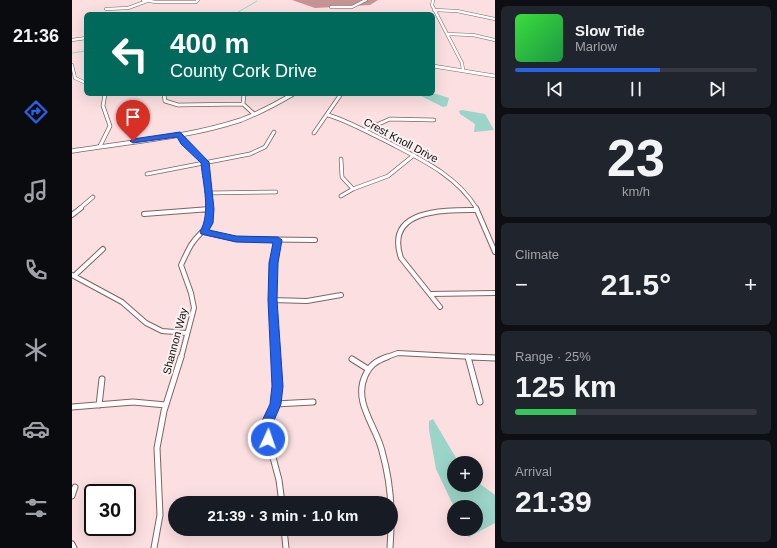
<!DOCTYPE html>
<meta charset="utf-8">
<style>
:root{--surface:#171b24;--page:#20242c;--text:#f1f3f6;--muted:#9ea1a6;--line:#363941;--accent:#2563eb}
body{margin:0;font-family:Helvetica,sans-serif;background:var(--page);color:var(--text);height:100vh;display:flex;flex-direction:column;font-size:15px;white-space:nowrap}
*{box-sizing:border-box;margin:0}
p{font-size:13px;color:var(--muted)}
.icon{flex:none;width:22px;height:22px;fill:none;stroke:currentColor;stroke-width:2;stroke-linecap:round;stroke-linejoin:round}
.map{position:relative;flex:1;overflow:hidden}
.panel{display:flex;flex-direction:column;gap:6px;padding:6px;background:#0d0f14;width:282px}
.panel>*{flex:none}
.guide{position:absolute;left:12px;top:12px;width:351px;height:84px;border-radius:6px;box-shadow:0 4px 16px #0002;background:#00695c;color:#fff;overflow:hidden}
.fabs{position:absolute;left:375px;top:456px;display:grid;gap:8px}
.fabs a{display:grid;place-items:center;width:36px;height:36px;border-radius:50%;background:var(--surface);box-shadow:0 4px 16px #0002;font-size:20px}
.speed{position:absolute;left:12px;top:484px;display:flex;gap:8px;font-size:20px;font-weight:700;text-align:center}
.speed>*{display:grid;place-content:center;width:52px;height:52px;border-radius:50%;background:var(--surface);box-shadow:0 4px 16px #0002;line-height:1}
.speed .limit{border:2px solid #111;border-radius:6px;background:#fff;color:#111}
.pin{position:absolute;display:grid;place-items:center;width:34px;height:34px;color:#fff;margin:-41px -17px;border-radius:50% 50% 50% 0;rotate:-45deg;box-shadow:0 0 4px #0007}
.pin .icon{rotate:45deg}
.me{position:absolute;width:44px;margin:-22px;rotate:3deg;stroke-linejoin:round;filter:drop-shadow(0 0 3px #0008)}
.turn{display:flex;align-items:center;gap:14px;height:84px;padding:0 20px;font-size:18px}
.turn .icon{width:52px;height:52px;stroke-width:2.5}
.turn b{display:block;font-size:28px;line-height:34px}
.big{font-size:30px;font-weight:700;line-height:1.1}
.panel .card{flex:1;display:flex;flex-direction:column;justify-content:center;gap:6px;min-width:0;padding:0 14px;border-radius:6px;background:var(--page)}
.panel .dial{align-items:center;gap:0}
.dial b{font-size:52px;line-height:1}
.song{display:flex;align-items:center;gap:12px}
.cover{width:48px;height:48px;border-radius:6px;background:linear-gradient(135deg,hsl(120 70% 55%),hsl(140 70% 35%))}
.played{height:4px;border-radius:2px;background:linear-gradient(90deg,var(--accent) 60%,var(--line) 60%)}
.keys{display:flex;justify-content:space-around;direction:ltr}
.heat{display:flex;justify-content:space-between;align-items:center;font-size:22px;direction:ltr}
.charge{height:6px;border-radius:3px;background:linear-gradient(90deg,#34c759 25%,var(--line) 0)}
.trip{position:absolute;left:96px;top:496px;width:230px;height:40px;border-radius:20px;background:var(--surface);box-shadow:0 4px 16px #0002;font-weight:700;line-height:40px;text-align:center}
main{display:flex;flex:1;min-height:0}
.tab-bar{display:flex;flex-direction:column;width:72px;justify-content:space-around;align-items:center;background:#090b0e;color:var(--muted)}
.tab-bar .icon{width:28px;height:28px}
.tab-bar .on{color:var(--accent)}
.tab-bar b{font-size:18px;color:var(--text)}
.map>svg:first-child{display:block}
.forest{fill:#c69495}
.water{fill:#9bd4c8}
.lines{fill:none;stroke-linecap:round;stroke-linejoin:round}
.stream{stroke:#9bd4c8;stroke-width:1}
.minor-far3-casing{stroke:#816263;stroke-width:3.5}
.minor-far2-casing{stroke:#816263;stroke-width:4.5}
.minor-far1-casing{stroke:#816263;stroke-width:6}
.minor-casing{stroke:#816263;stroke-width:7}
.tertiary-far1-casing{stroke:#816263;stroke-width:4}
.tertiary-casing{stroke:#816263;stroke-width:5}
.minor-far3{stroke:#fff;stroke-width:2.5}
.minor-far2{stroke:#fff;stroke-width:3}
.minor-far1{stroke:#fff;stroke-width:4}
.minor{stroke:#fff;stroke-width:5}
.tertiary-far1{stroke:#fff;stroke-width:3}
.tertiary{stroke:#fff;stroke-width:3.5}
.route{fill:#2563eb;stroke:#184099}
.labels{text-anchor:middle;stroke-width:4;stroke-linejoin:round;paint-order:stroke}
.street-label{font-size:11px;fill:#150a0a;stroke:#faf3f3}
</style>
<main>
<nav class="tab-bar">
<b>21:36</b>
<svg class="icon on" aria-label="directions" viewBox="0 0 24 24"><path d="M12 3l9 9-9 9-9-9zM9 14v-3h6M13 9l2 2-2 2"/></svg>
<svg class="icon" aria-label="music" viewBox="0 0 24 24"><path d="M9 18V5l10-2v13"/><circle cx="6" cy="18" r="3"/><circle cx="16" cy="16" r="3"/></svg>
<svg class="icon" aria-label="phone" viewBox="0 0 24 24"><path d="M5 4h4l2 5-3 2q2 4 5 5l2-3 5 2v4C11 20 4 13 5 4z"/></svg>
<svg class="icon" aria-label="climate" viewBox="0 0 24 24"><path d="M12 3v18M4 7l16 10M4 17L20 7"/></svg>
<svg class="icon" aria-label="car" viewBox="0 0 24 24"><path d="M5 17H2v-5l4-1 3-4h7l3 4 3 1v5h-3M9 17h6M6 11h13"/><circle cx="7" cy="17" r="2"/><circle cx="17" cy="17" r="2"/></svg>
<svg class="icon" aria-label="filters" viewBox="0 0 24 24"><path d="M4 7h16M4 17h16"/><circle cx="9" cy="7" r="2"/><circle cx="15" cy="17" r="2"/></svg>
</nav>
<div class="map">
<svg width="423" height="548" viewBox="0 0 423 548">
<rect width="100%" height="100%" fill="#fcdfe0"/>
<path class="forest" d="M220,0H306L298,5L243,8Z"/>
<path class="water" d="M361,93L377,98L375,106L371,107L345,94Z
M390,110L413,114L422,130L402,132L403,124L388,114L387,111Z
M361,419L387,463H382V485H404V481L423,495V523L397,537L391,534L389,529H404V507H382L364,469L357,430V421Z"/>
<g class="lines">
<path class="stream" d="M163,14L185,1
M0,53L14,51"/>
<g class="minor-far3-casing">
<path id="minor-far3" d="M71,0L84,2H124L126,0
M361,0L360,5L390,63L391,70
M259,7H280L294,0
M34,9L56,8L75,1
M362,10L385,11L423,19
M375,34L401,35L423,40
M0,40L14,38
M0,65L3,78L14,83"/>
</g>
<g class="minor-far2-casing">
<path id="minor-far2" d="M92,94L93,101L106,105L171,104L182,114
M171,104L172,94
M256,115C276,121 293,131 312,140C346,158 384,174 405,209
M293,130L318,119L362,120
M242,133L269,94
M108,134L111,142L133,162L138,209
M28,146L38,126L31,106L33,94
M269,159L270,177L281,189
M75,174L178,154L193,147L202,132
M136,193L204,192
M269,196L281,189L316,176L342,155
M7,209L21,197"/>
</g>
<g class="minor-far1-casing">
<path id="minor-far1" d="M404,208L423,252
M72,214L138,209
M0,215L9,208
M132,232L164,239L243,240
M0,275L50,302L74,323L90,331L115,333
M2,276L31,249
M358,294L423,293
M200,300L235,301L269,295
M368,307L329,258C312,208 374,210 405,210
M109,358L122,308L119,293L109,265C112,259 115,252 119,245C130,228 138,232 138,208
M203,358C201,318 197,279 206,240
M312,358L326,353L420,358"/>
</g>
<g class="minor-casing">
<path id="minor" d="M203,357L205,386L203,404L195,423V435L207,480L210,503
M315,357C304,361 298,365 293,376C281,402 304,426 310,451C317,476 320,502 319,527
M396,357L408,402
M400,357L423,358
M280,359L296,369
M203,404L241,402
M27,405L30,379
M0,407L61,402L94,405
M0,496L3,487
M212,529L214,548
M0,544L2,548
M82,548L88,515L85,448L92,411L109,357
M318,548L319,529"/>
</g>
<g class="tertiary-far1-casing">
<path id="tertiary-far1" d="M361,66L423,76"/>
</g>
<g class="tertiary-casing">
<path id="tertiary" d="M0,151C56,142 114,138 169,120C187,113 204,104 221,94"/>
</g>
<use href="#minor-far3" class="minor-far3"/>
<use href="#minor-far2" class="minor-far2"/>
<use href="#minor-far1" class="minor-far1"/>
<use href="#minor" class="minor"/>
<use href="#tertiary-far1" class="tertiary-far1"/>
<use href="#tertiary" class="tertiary"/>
</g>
<path class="route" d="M108,132L137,162L142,209L141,223L137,230L164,236L206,237L210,240L206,263L205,300L211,386L209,404L201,423V439L200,443L196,444L191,443L189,423L198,404L200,386L196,300L197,263L201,243L164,242L129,234L128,232C139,212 131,185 129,163L109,144L105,137L61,143L58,141L61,139Z"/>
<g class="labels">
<g class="street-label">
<text transform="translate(329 140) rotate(28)" y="4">Crest Knoll Drive</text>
<text transform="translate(103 341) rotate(-75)" y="4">Shannon Way</text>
</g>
</g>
</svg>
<div class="fabs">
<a>+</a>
<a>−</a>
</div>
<div class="speed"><div class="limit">30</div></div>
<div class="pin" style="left:61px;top:141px;background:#d93025"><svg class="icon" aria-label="arrive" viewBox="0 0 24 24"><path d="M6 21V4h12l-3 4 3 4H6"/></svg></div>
<svg class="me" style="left:196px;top:439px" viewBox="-20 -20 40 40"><circle r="17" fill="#2563eb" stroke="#fff" stroke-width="3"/><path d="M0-11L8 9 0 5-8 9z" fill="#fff"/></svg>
<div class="trip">21:39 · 3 min · 1.0 km</div>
<div class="guide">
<div class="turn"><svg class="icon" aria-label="left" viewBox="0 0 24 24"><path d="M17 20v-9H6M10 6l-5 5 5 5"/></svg><div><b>400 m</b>County Cork Drive</div></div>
</div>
</div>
<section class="panel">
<div class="card">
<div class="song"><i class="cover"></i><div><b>Slow Tide</b><p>Marlow</p></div></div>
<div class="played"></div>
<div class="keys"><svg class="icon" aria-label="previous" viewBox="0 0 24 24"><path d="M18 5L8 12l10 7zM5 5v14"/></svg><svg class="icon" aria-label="pause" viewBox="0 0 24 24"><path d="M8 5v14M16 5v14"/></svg><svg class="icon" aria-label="next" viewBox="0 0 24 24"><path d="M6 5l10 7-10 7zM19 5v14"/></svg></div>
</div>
<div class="card dial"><b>23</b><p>km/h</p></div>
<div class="card"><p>Climate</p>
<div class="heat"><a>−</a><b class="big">21.5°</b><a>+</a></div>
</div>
<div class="card"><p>Range · 25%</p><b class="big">125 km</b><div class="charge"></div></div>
<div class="card"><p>Arrival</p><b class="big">21:39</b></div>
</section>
</main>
